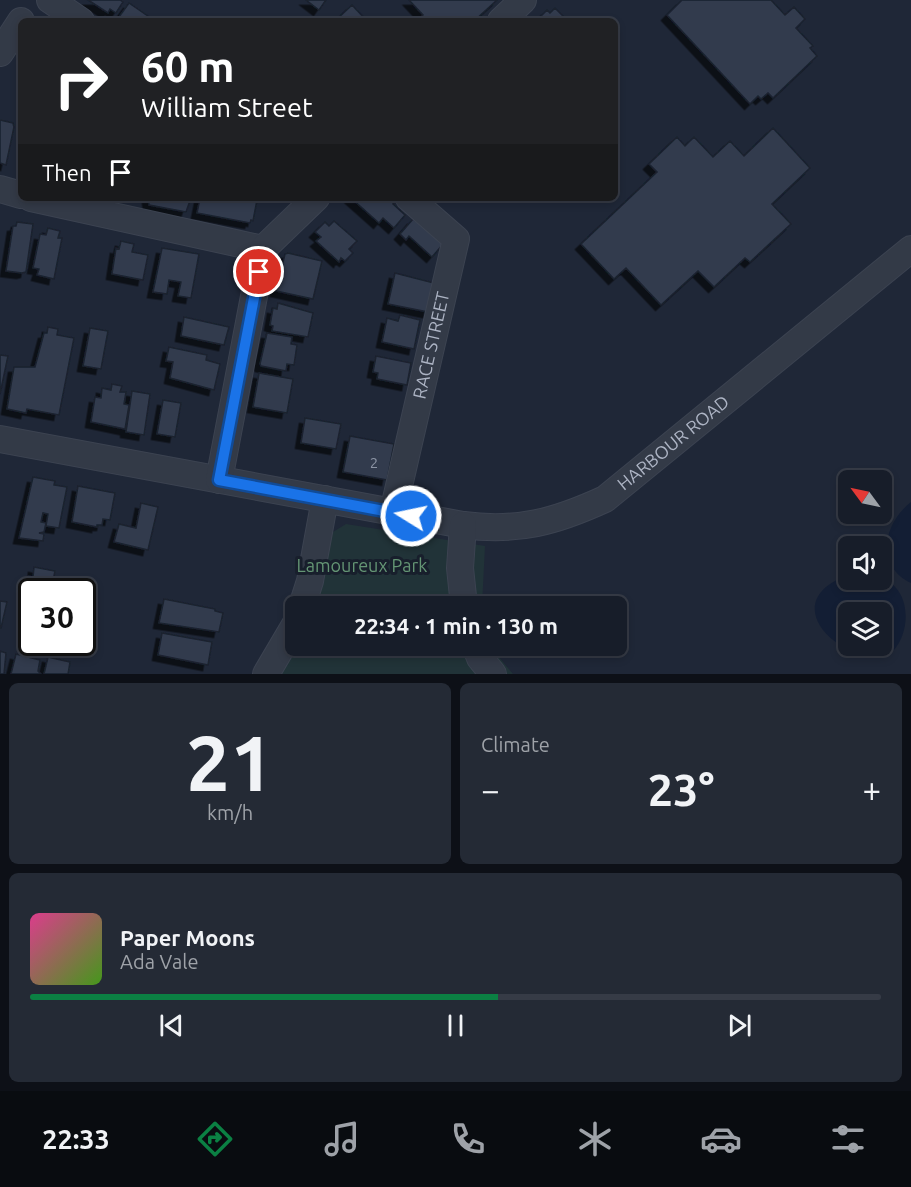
<!DOCTYPE html>
<meta charset="utf-8">
<style>
:root{--surface:#171d29;--page:#242a35;--text:#f1f3f6;--muted:#9ea2a8;--line:#363b46;--accent:#0b8043}
body{margin:0;font-family:Ubuntu,sans-serif;background:var(--page);color:var(--text);height:100vh;display:flex;flex-direction:column;font-size:22px;white-space:nowrap}
*{box-sizing:border-box;margin:0}
p{font-size:20px;color:var(--muted)}
.icon{flex:none;width:33px;height:33px;fill:none;stroke:currentColor;stroke-width:2;stroke-linecap:round;stroke-linejoin:round}
.map{position:relative;height:674px;overflow:hidden}
.drawer{display:flex;flex-direction:column;gap:9px;padding:9px;background:#0d1017;flex:1}
.drawer>*{flex:none}
.hud{position:absolute;left:18px;top:18px;width:600px;height:183px;border-radius:9px;box-shadow:0 3px 9px #0003,0 0 0 2px var(--line);background:#202124;color:#fff;overflow:hidden}
.needle{width:39px;rotate:303deg}
.fabs{position:absolute;left:838px;top:470px;display:grid;gap:12px}
.fabs a{display:grid;place-items:center;width:54px;height:54px;border-radius:9px;background:var(--surface);box-shadow:0 3px 9px #0003,0 0 0 2px var(--line);font-size:30px}
.speed{position:absolute;left:18px;top:578px;display:flex;gap:12px;font-size:30px;font-weight:700;text-align:center}
.speed>*{display:grid;place-content:center;width:78px;height:78px;border-radius:50%;background:var(--surface);box-shadow:0 3px 9px #0003,0 0 0 2px var(--line);line-height:1}
.speed .limit{border:3px solid #111;border-radius:9px;background:#fff;color:#111}
.pin{position:absolute;display:grid;place-items:center;width:51px;height:51px;color:#fff;margin:-26px;border:3px solid #fff;border-radius:50%;box-shadow:0 2px 6px #0007}
.me{position:absolute;width:66px;margin:-33px;rotate:280deg;stroke-linejoin:round;filter:drop-shadow(0 0 4px #0008)}
.turn{display:flex;align-items:center;gap:21px;height:126px;padding:0 24px;font-size:27px}
.turn .icon{width:78px;height:78px;stroke-width:2.5}
.turn b{display:block;font-size:42px;line-height:51px}
.then{display:flex;align-items:center;height:57px;padding:0 24px;background:#0003;gap:12px;font-size:22px}
.big{font-size:45px;font-weight:700;line-height:1.1}
.drawer .card{flex:1;display:flex;flex-direction:column;justify-content:center;gap:9px;min-width:0;padding:0 21px;border-radius:9px;background:var(--page)}
.drawer .dial{align-items:center;gap:0}
.dial b{font-size:78px;line-height:1}
.song{display:flex;align-items:center;gap:18px}
.cover{width:72px;height:72px;border-radius:9px;background:linear-gradient(135deg,hsl(330 70% 55%),hsl(100 70% 35%))}
.played{height:6px;border-radius:3px;background:linear-gradient(90deg,var(--accent) 55%,var(--line) 55%)}
.keys{display:flex;justify-content:space-around;direction:ltr}
.heat{display:flex;justify-content:space-between;align-items:center;font-size:33px;direction:ltr}
.drawer .tiles{flex:1;display:grid;gap:9px;grid-template-columns:1fr 1fr}
.card:last-child{grid-column:span 2}
.trip{position:absolute;left:285px;top:596px;width:342px;height:60px;border-radius:9px;background:var(--surface);box-shadow:0 3px 9px #0003,0 0 0 2px var(--line);font-weight:700;line-height:60px;text-align:center}
.menu{display:flex;height:96px;justify-content:space-around;align-items:center;background:#090c10;color:var(--muted)}
.menu .icon{width:42px;height:42px}
.menu .on{color:var(--accent)}
.menu b{font-size:27px;color:var(--text)}
.map>svg:first-child{display:block}
.green{fill:#213338}
.water{fill:#131e34;fill-rule:evenodd}
.building{fill:#313b4e;stroke:#1a212e;stroke-width:1.5;filter:url(#shadow)}
.lines{fill:none;stroke-linecap:round;stroke-linejoin:round}
.minor-casing{stroke:#3c4351;stroke-width:28}
.minor{stroke:#333a47;stroke-width:26}
.route-casing{stroke:#114b97;stroke-width:15}
.route{stroke:#1a73e8;stroke-width:10}
.labels{text-anchor:middle;stroke-width:6;stroke-linejoin:round;paint-order:stroke}
.number-label{font-size:15px;fill:#8c94a4}
.street-label{font-size:18px;fill:#adb4c4;stroke:#181f2c}
.park-label{font-size:18px;fill:#649574;stroke:#181f2c}
</style>
<div class="map">
<svg width="911" height="674" viewBox="0 0 911 674">
<defs>
<filter id="shadow"><feDropShadow dx="-5.5" dy="5.5" stdDeviation="0" flood-color="#0009"/></filter>
</defs>
<rect width="100%" height="100%" fill="#1f2737"/>
<path class="green" d="M346,524L485,546L482,606H312L327,540L333,532Z
M298,645H489L513,674H277Z"/>
<path class="water" d="M911,502V583C874,565 884,523 911,502Z
M849,575V579C858,579 878,576 884,579C911,591 911,630 894,650C848,674 769,602 849,575ZM849,612H882V645H849Z"/>
<path class="building" d="M88,0H120L123,2L116,13L110,9L108,13Z
M306,0H326L319,10Z
M409,0H497L474,21H416L423,15Z
M682,0H771L785,15L794,7L805,19L796,28L813,46L810,48L817,56L773,98L768,93L761,99L758,96L750,104L667,15Z
M129,3L155,21H116Z
M352,5L367,21H335Z
M555,8L568,21H536L547,10L550,13Z
M0,120L13,123L14,127L6,165L0,163Z
M773,128L810,168L772,204L791,224L750,262L745,258L714,287L698,271L661,305L626,268L614,279L581,244L657,172L649,164L677,137L685,146L694,137L713,157L730,141L744,156Z
M148,198H191L186,212L149,205Z
M200,198L257,200L253,221L251,220L250,223L197,213Z
M351,198H398L393,204L405,215L394,228L383,218L379,223Z
M413,219L422,226L424,223L444,243L432,257L409,236L406,240L400,234Z
M334,221L357,241L349,249L353,253L345,261L341,258L339,262L316,241L321,237L315,232L325,222L329,226Z
M17,222L33,224L26,272L22,273L6,271L13,226H16Z
M48,228L60,231L58,238H62L54,279L37,275L39,269L33,268L40,234L46,235Z
M121,241L134,244L132,252L148,255L143,280L112,274L116,248L119,249Z
M162,248L199,254L191,298L178,296L181,282L169,280L167,294L153,292Z
M288,253L322,261L313,299L276,291L285,254Z
M395,273L434,283L428,312L388,304Z
M278,303L313,313L308,337L272,331L273,326L270,325L273,308L277,309Z
M400,315L420,320L414,349L382,342L387,318L398,321Z
M184,317L229,327L224,345L181,336Z
M48,327L58,329L57,335L74,338L59,415L27,409L26,413L7,409L14,367H35L44,333H47Z
M90,328L108,331L101,369L83,366Z
M267,333L292,337L291,344L297,345L294,365L287,364L286,371L261,366L260,364Z
M169,347L207,355L206,360L220,364L214,390L170,378L173,362L166,361Z
M0,355L8,356L0,394Z
M376,356L411,363L407,385L377,379L378,373L373,372Z
M259,373L293,379L287,413L253,407Z
M112,384L122,386L120,392H126L124,404L129,405L125,429L91,422L95,397L101,398L102,388L111,390Z
M132,391L150,394L144,435L126,432Z
M163,400L181,403L175,437L157,434Z
M305,418L341,424L336,449L301,443Z
M350,436L394,444L387,480L343,472Z
M33,477L55,481L54,485L67,487L59,528L46,526L48,514L43,513L41,522L46,523L44,532L39,533L44,534L43,541L19,538Z
M78,486L115,493L110,520L103,519L102,525H97V527L72,522Z
M141,503L158,507L148,550L114,542L119,524L136,528Z
M34,567L55,571L51,591H32V597L29,596L30,589L26,588L28,576L33,577Z
M164,599L215,609V611L223,613L219,632L159,623Z
M0,601L7,602L1,628H0Z
M82,609L95,611L88,645L74,642H82Z
M162,633L212,642L208,665L158,655Z
M0,651L6,653L4,674H0Z
M16,654L40,660L38,671L41,674H11Z
M48,657L70,662L68,674H44Z"/>
<g class="lines">
<g class="minor-casing">
<g id="minor">
<path d="M50,0L81,21"/>
<path d="M501,21L523,0"/>
<path d="M0,53L21,21"/>
<path d="M0,189L21,195"/>
<path d="M31,198L263,249"/>
<path id="s1" d="M0,439L463,525C518,532 555,522 605,499L911,249"/>
<path d="M219,480L263,249L316,198"/>
<path id="s2" d="M393,512L456,239L409,198"/>
<path d="M463,525L460,568L464,606"/>
<path d="M302,606L310,581L325,499"/>
<path d="M475,645L480,658L493,674"/>
<path d="M266,674L296,623"/>
</g>
</g>
<use href="#minor" class="minor"/>
</g>
<g class="lines">
<g class="route-casing">
<path id="route" d="M259,272L219,480L411,516"/>
</g>
<use href="#route" class="route"/>
</g>
<g class="labels">
<g class="number-label">
<text x="374" y="468">2</text>
</g>
<g class="street-label">
<text dy="6" stroke="none"><textPath href="#s2" startOffset="171">RACE STREET</textPath></text>
<text dy="6" stroke="none"><textPath href="#s1" startOffset="706">HARBOUR ROAD</textPath></text>
</g>
<g class="park-label">
<text x="362" y="572">Lamoureux Park</text>
</g>
</g>
</svg>
<div class="fabs">
<a><svg class="needle" viewBox="-14 -14 28 28"><path d="M0-13l5 13h-10z" fill="#e53935"/><path d="M0 13l5-13h-10z" fill="#9ea2a8"/></svg></a>
<a><svg class="icon" aria-label="sound" viewBox="0 0 24 24"><path d="M4 9h4l5-4v14l-5-4H4zM17 9q2 3 0 6"/></svg></a>
<a><svg class="icon" aria-label="layers" viewBox="0 0 24 24"><path d="M12 4l9 5-9 5-9-5zM3 14l9 5 9-5"/></svg></a>
</div>
<div class="speed"><div class="limit">30</div></div>
<div class="pin" style="left:259px;top:272px;background:#d93025"><svg class="icon" aria-label="arrive" viewBox="0 0 24 24"><path d="M6 21V4h12l-3 4 3 4H6"/></svg></div>
<svg class="me" style="left:411px;top:516px" viewBox="-20 -20 40 40"><circle r="17" fill="#1a73e8" stroke="#fff" stroke-width="3"/><path d="M0-11L8 9 0 5-8 9z" fill="#fff"/></svg>
<div class="trip">22:34 · 1 min · 130 m</div>
<div class="hud">
<div class="turn"><svg class="icon" aria-label="right" viewBox="0 0 24 24"><path d="M7 20v-9h11M14 6l5 5-5 5"/></svg><div><b>60 m</b>William Street</div></div>
<div class="then">Then<svg class="icon" aria-label="arrive" viewBox="0 0 24 24"><path d="M6 21V4h12l-3 4 3 4H6"/></svg></div>
</div>
</div>
<section class="drawer">
<div class="tiles">
<div class="card dial"><b>21</b><p>km/h</p></div>
<div class="card"><p>Climate</p>
<div class="heat"><a>−</a><b class="big">23°</b><a>+</a></div>
</div>
<div class="card">
<div class="song"><i class="cover"></i><div><b>Paper Moons</b><p>Ada Vale</p></div></div>
<div class="played"></div>
<div class="keys"><svg class="icon" aria-label="previous" viewBox="0 0 24 24"><path d="M18 5L8 12l10 7zM5 5v14"/></svg><svg class="icon" aria-label="pause" viewBox="0 0 24 24"><path d="M8 5v14M16 5v14"/></svg><svg class="icon" aria-label="next" viewBox="0 0 24 24"><path d="M6 5l10 7-10 7zM19 5v14"/></svg></div>
</div>
</div>
</section>
<nav class="menu">
<b>22:33</b>
<svg class="icon on" aria-label="directions" viewBox="0 0 24 24"><path d="M12 3l9 9-9 9-9-9zM9 14v-3h6M13 9l2 2-2 2"/></svg>
<svg class="icon" aria-label="music" viewBox="0 0 24 24"><path d="M9 18V5l10-2v13"/><circle cx="6" cy="18" r="3"/><circle cx="16" cy="16" r="3"/></svg>
<svg class="icon" aria-label="phone" viewBox="0 0 24 24"><path d="M5 4h4l2 5-3 2q2 4 5 5l2-3 5 2v4C11 20 4 13 5 4z"/></svg>
<svg class="icon" aria-label="climate" viewBox="0 0 24 24"><path d="M12 3v18M4 7l16 10M4 17L20 7"/></svg>
<svg class="icon" aria-label="car" viewBox="0 0 24 24"><path d="M5 17H2v-5l4-1 3-4h7l3 4 3 1v5h-3M9 17h6M6 11h13"/><circle cx="7" cy="17" r="2"/><circle cx="17" cy="17" r="2"/></svg>
<svg class="icon" aria-label="filters" viewBox="0 0 24 24"><path d="M4 7h16M4 17h16"/><circle cx="9" cy="7" r="2"/><circle cx="15" cy="17" r="2"/></svg>
</nav>
